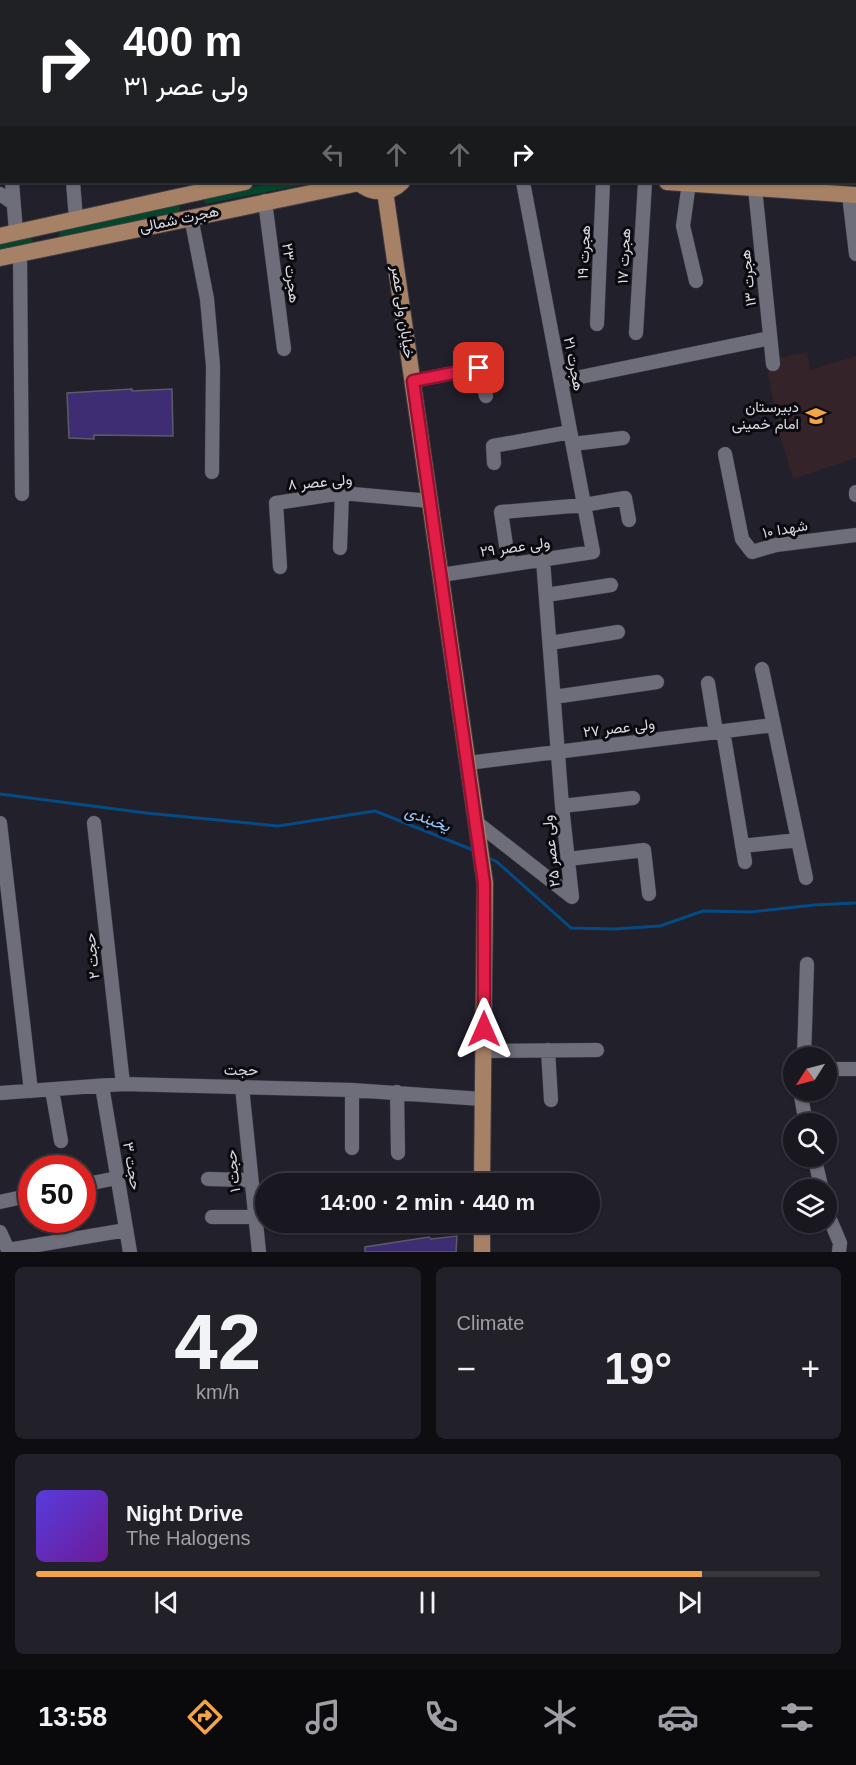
<!DOCTYPE html>
<meta charset="utf-8">
<style>
:root{--surface:#191820;--page:#222129;--text:#f1f3f6;--muted:#9fa0a5;--line:#37373e;--accent:#f4a345}
body{margin:0;font-family:Arial,Vazirmatn,sans-serif;background:var(--page);color:var(--text);height:100vh;display:flex;flex-direction:column;font-size:22px;white-space:nowrap}
*{box-sizing:border-box;margin:0}
p{font-size:20px;color:var(--muted)}
.icon{flex:none;width:33px;height:33px;fill:none;stroke:currentColor;stroke-width:2;stroke-linecap:round;stroke-linejoin:round}
.map{position:relative;height:1252px;overflow:hidden}
.drawer{display:flex;flex-direction:column;gap:15px;padding:15px;background:#0e0d12;flex:1}
.drawer>*{flex:none}
.guide{position:absolute;left:0px;top:0px;width:856px;height:183px;box-shadow:0 2px 4px #0004,0 0 0 2px var(--line);background:#202124;color:#fff;overflow:hidden}
.needle{width:39px;rotate:234deg}
.fabs{position:absolute;left:783px;top:1047px;display:grid;gap:12px}
.fabs a{display:grid;place-items:center;width:54px;height:54px;border-radius:50%;background:var(--surface);box-shadow:0 2px 4px #0004,0 0 0 2px var(--line);font-size:30px}
.speed{position:absolute;left:18px;top:1155px;display:flex;gap:12px;font-size:30px;font-weight:700;text-align:center}
.speed>*{display:grid;place-content:center;width:78px;height:78px;border-radius:50%;background:var(--surface);box-shadow:0 2px 4px #0004,0 0 0 2px var(--line);line-height:1}
.speed .limit{border:9px solid #d22;background:#fff;color:#111}
.pin{position:absolute;display:grid;place-items:center;width:51px;height:51px;color:#fff;margin:-26px;border-radius:12px;box-shadow:0 3px 9px #0006}
.me{position:absolute;width:66px;margin:-33px;rotate:0deg;stroke-linejoin:round;filter:drop-shadow(0 0 4px #0008)}
.turn{display:flex;align-items:center;gap:21px;height:126px;padding:0 24px;font-size:27px}
.turn .icon{width:78px;height:78px;stroke-width:2.5}
.turn b{display:block;font-size:42px;line-height:51px}
.lanes{display:flex;align-items:center;height:57px;padding:0 24px;background:#0003;justify-content:center;gap:30px;direction:ltr}
.lanes .off{opacity:.35}
.big{font-size:45px;font-weight:600;line-height:1.1}
.drawer .widget{flex:1;display:flex;flex-direction:column;justify-content:center;gap:9px;min-width:0;padding:0 21px;border-radius:9px;background:var(--page)}
.drawer .dial{align-items:center;gap:0}
.dial b{font-size:78px;line-height:1}
.song{display:flex;align-items:center;gap:18px}
.cover{width:72px;height:72px;border-radius:9px;background:linear-gradient(135deg,hsl(250 70% 55%),hsl(280 70% 35%))}
.played{height:6px;border-radius:3px;background:linear-gradient(90deg,var(--accent) 85%,var(--line) 85%)}
.keys{display:flex;justify-content:space-around;direction:ltr}
.heat{display:flex;justify-content:space-between;align-items:center;font-size:33px;direction:ltr}
.drawer .tiles{flex:1;display:grid;gap:15px;grid-template-columns:1fr 1fr}
.widget:last-child{grid-column:span 2}
.trip{position:absolute;left:255px;top:1173px;width:345px;height:60px;border-radius:30px;background:var(--surface);box-shadow:0 2px 4px #0004,0 0 0 2px var(--line);font-weight:600;line-height:60px;text-align:center}
.tabs{display:flex;height:96px;justify-content:space-around;align-items:center;background:#0a0a0d;color:var(--muted)}
.tabs .icon{width:42px;height:42px}
.tabs .active{color:var(--accent)}
.tabs b{font-size:27px;color:var(--text)}
.map>svg:first-child{display:block}
.education{fill:#35232a}
.green{fill:#044629}
.lines{fill:none;stroke-linecap:round;stroke-linejoin:round}
.stream{stroke:#044b85;stroke-width:3}
.building{fill:#3e2d73;stroke:#5c5b68;stroke-width:1.5}
.minor-casing{stroke:#3d3b45;stroke-width:15}
.major-casing{stroke:#3d3b45;stroke-width:18}
.minor{stroke:#6e6d7a;stroke-width:14}
.major{stroke:#a78166;stroke-width:16}
.route-casing{stroke:#92132f;stroke-width:15}
.route{stroke:#e11d48;stroke-width:10}
.labels{text-anchor:middle;stroke-width:6;stroke-linejoin:round;paint-order:stroke}
.street-label{font-size:15px;fill:#dbdae2;stroke:#0b0a0f}
.poi-label{font-size:15px;fill:#dbdae2;stroke:#0b0a0f;text-anchor:end}
.water-label{font-size:16px;font-style:italic;fill:#9ac9fb;stroke:#0b0a0f}
</style>
<div class="map">
<svg width="856" height="1252" viewBox="0 0 856 1252">
<rect width="100%" height="100%" fill="#21202b"/>
<path class="education" d="M807,352L810,370L856,356V458L793,479L780,436L767,370L781,367L778,358Z"/>
<path class="green" d="M276,182H317L205,204L204,197Z
M179,203L180,212L60,237L58,229Z
M32,236L33,244L0,251V243Z"/>
<g class="lines">
<path class="stream" d="M0,794L146,813L278,826L375,811L473,850
M487,857L497,862L571,928L615,929L660,926L703,911L750,912L814,905L856,903"/>
</g>
<path class="building" d="M132,389V391L172,389L173,436L94,435V439L69,438L67,393Z
M457,1236L456,1252H365V1247L429,1237L431,1239Z"/>
<g class="lines">
<g class="minor-casing">
<path id="minor" d="M9,0V2
M116,0V2
M169,0V2
M229,0V2
M307,0L320,2
M773,0L774,2
M820,2L829,0
M855,61H856
M855,102L856,101
M12,182L16,232
M73,182L76,219
M689,183L683,226L696,281
M755,188L773,364
M0,194L13,203
M849,195L856,254
M265,201L284,349
M191,217L207,299L213,366L212,472
M20,253L22,494
M597,324L603,182
M636,333L645,182
M413,381L479,368L486,396
M561,381L770,338
M573,444L623,438
M725,454L742,539L752,552L776,545L856,535
M494,463L493,446L570,432
M856,492V495
M340,548L342,493
M509,565L501,512L584,505L625,498L629,520
M280,567L276,503L342,493L430,501
M441,575L593,552L523,182
M546,595L611,585
M550,643L618,632
M762,669L806,878
M708,683L716,732
M554,697L657,682
M723,731L745,862
M468,763L773,725
M562,806L633,798
M476,822L572,897L562,806L543,560
M0,823L31,1091
M94,823L123,1084
M742,846L798,840
M568,859L644,850L649,894
M548,1050L551,1100
M484,1051L597,1050
M804,1058L807,964
M826,1069H856
M102,1086L130,1252
M242,1087L259,1252
M52,1090L61,1141
M800,1090L806,1124
M397,1092L398,1153
M0,1093L123,1084L352,1090L482,1099
M352,1148V1090
M814,1156L822,1190
M208,1179L250,1180
M82,1185L117,1178
M0,1202L32,1195
M826,1210L840,1243L839,1252
M212,1217H255
M0,1232L9,1252
M8,1250L126,1230"/>
</g>
<g class="major-casing">
<path id="major" d="M355,0V2
M358,182C371,194 389,195 402,182
M667,182L856,195
M385,191L485,883L482,1184
M0,236L245,182
M0,258L359,183
M482,1252V1222"/>
</g>
<use href="#minor" class="minor"/>
<use href="#major" class="major"/>
</g>
<g class="lines">
<g class="route-casing">
<path id="route" d="M479,368L413,381L484,883V1029"/>
</g>
<use href="#route" class="route"/>
</g>
<defs>
<g id="school-bare" transform="scale(1.62)"><path d="M0-5L7-2L0 1L-7-2ZM-4 1L0 2.5L4 1V4Q0 6-4 4Z" fill="#f4a345" stroke="#0b0a0f" stroke-width="2.5" paint-order="stroke"/></g>
</defs>
<g fill-rule="evenodd">
<use href="#school-bare" x="816" y="416"/>
</g>
<g class="labels">
<g class="street-label">
<text transform="translate(179 219) rotate(-12)" y="5">هجرت شمالی</text>
<text transform="translate(584 252) rotate(-87)" y="5">هجرت ۱۹</text>
<text transform="translate(624 256) rotate(-87)" y="5">هجرت ۱۷</text>
<text transform="translate(291 273) rotate(83)" y="5">هجرت ۲۳</text>
<text transform="translate(748 278) rotate(-96)" y="5">هجرت ۱۳</text>
<text transform="translate(403 312) rotate(82)" y="5">خیابان ولی عصر</text>
<text transform="translate(574 364) rotate(79)" y="5">هجرت ۲۱</text>
<text transform="translate(320 482) rotate(-5)" y="5">ولی عصر ۸</text>
<text transform="translate(785 529) rotate(-10)" y="5">شهدا ۱۰</text>
<text transform="translate(515 547) rotate(-8)" y="5">ولی عصر ۲۹</text>
<text transform="translate(619 728) rotate(-7)" y="5">ولی عصر ۲۷</text>
<text transform="translate(551 851) rotate(-96)" y="5">ولی عصر ۲۵</text>
<text transform="translate(92 956) rotate(-96)" y="5">حجت ۲</text>
<text transform="translate(241 1070) rotate(1)" y="5">حجت</text>
<text transform="translate(132 1166) rotate(80)" y="5">حجت ۳</text>
<text transform="translate(233 1171) rotate(-96)" y="5">حجت ۱</text>
</g>
<g class="poi-label">
<text x="799" y="412">دبیرستان<tspan x="799" dy="17">امام خمینی</tspan></text>
</g>
<g class="water-label">
<text transform="translate(428 818) rotate(21)" y="6">یخبندی</text>
</g>
</g>
</svg>
<div class="fabs">
<a><svg class="needle" viewBox="-14 -14 28 28"><path d="M0-13l5 13h-10z" fill="#e53935"/><path d="M0 13l5-13h-10z" fill="#9fa0a5"/></svg></a>
<a><svg class="icon" aria-label="search" viewBox="0 0 24 24"><circle cx="10" cy="10" r="6"/><path d="M15 15l6 6"/></svg></a>
<a><svg class="icon" aria-label="layers" viewBox="0 0 24 24"><path d="M12 4l9 5-9 5-9-5zM3 14l9 5 9-5"/></svg></a>
</div>
<div class="speed"><div class="limit">50</div></div>
<div class="pin" style="left:479px;top:368px;background:#d93025"><svg class="icon" aria-label="arrive" viewBox="0 0 24 24"><path d="M6 21V4h12l-3 4 3 4H6"/></svg></div>
<svg class="me" style="left:484px;top:1029px" viewBox="-20 -20 40 40"><path d="M0-17L14 15 0 8-14 15z" fill="#e11d48" stroke="#fff" stroke-width="4"/></svg>
<div class="trip">14:00 · 2 min · 440 m</div>
<div class="guide">
<div class="turn"><svg class="icon" aria-label="right" viewBox="0 0 24 24"><path d="M7 20v-9h11M14 6l5 5-5 5"/></svg><div><b>400 m</b>ولی عصر ۳۱</div></div>
<div class="lanes"><svg class="icon off" aria-label="left" viewBox="0 0 24 24"><path d="M17 20v-9H6M10 6l-5 5 5 5"/></svg><svg class="icon off" aria-label="ahead" viewBox="0 0 24 24"><path d="M12 20V5M6 11l6-6 6 6"/></svg><svg class="icon off" aria-label="ahead" viewBox="0 0 24 24"><path d="M12 20V5M6 11l6-6 6 6"/></svg><svg class="icon" aria-label="right" viewBox="0 0 24 24"><path d="M7 20v-9h11M14 6l5 5-5 5"/></svg></div>
</div>
</div>
<section class="drawer">
<div class="tiles">
<div class="widget dial"><b>42</b><p>km/h</p></div>
<div class="widget"><p>Climate</p>
<div class="heat"><a>−</a><b class="big">19°</b><a>+</a></div>
</div>
<div class="widget">
<div class="song"><i class="cover"></i><div><b>Night Drive</b><p>The Halogens</p></div></div>
<div class="played"></div>
<div class="keys"><svg class="icon" aria-label="previous" viewBox="0 0 24 24"><path d="M18 5L8 12l10 7zM5 5v14"/></svg><svg class="icon" aria-label="pause" viewBox="0 0 24 24"><path d="M8 5v14M16 5v14"/></svg><svg class="icon" aria-label="next" viewBox="0 0 24 24"><path d="M6 5l10 7-10 7zM19 5v14"/></svg></div>
</div>
</div>
</section>
<nav class="tabs">
<b>13:58</b>
<svg class="icon active" aria-label="directions" viewBox="0 0 24 24"><path d="M12 3l9 9-9 9-9-9zM9 14v-3h6M13 9l2 2-2 2"/></svg>
<svg class="icon" aria-label="music" viewBox="0 0 24 24"><path d="M9 18V5l10-2v13"/><circle cx="6" cy="18" r="3"/><circle cx="16" cy="16" r="3"/></svg>
<svg class="icon" aria-label="phone" viewBox="0 0 24 24"><path d="M5 4h4l2 5-3 2q2 4 5 5l2-3 5 2v4C11 20 4 13 5 4z"/></svg>
<svg class="icon" aria-label="climate" viewBox="0 0 24 24"><path d="M12 3v18M4 7l16 10M4 17L20 7"/></svg>
<svg class="icon" aria-label="car" viewBox="0 0 24 24"><path d="M5 17H2v-5l4-1 3-4h7l3 4 3 1v5h-3M9 17h6M6 11h13"/><circle cx="7" cy="17" r="2"/><circle cx="17" cy="17" r="2"/></svg>
<svg class="icon" aria-label="filters" viewBox="0 0 24 24"><path d="M4 7h16M4 17h16"/><circle cx="9" cy="7" r="2"/><circle cx="15" cy="17" r="2"/></svg>
</nav>
